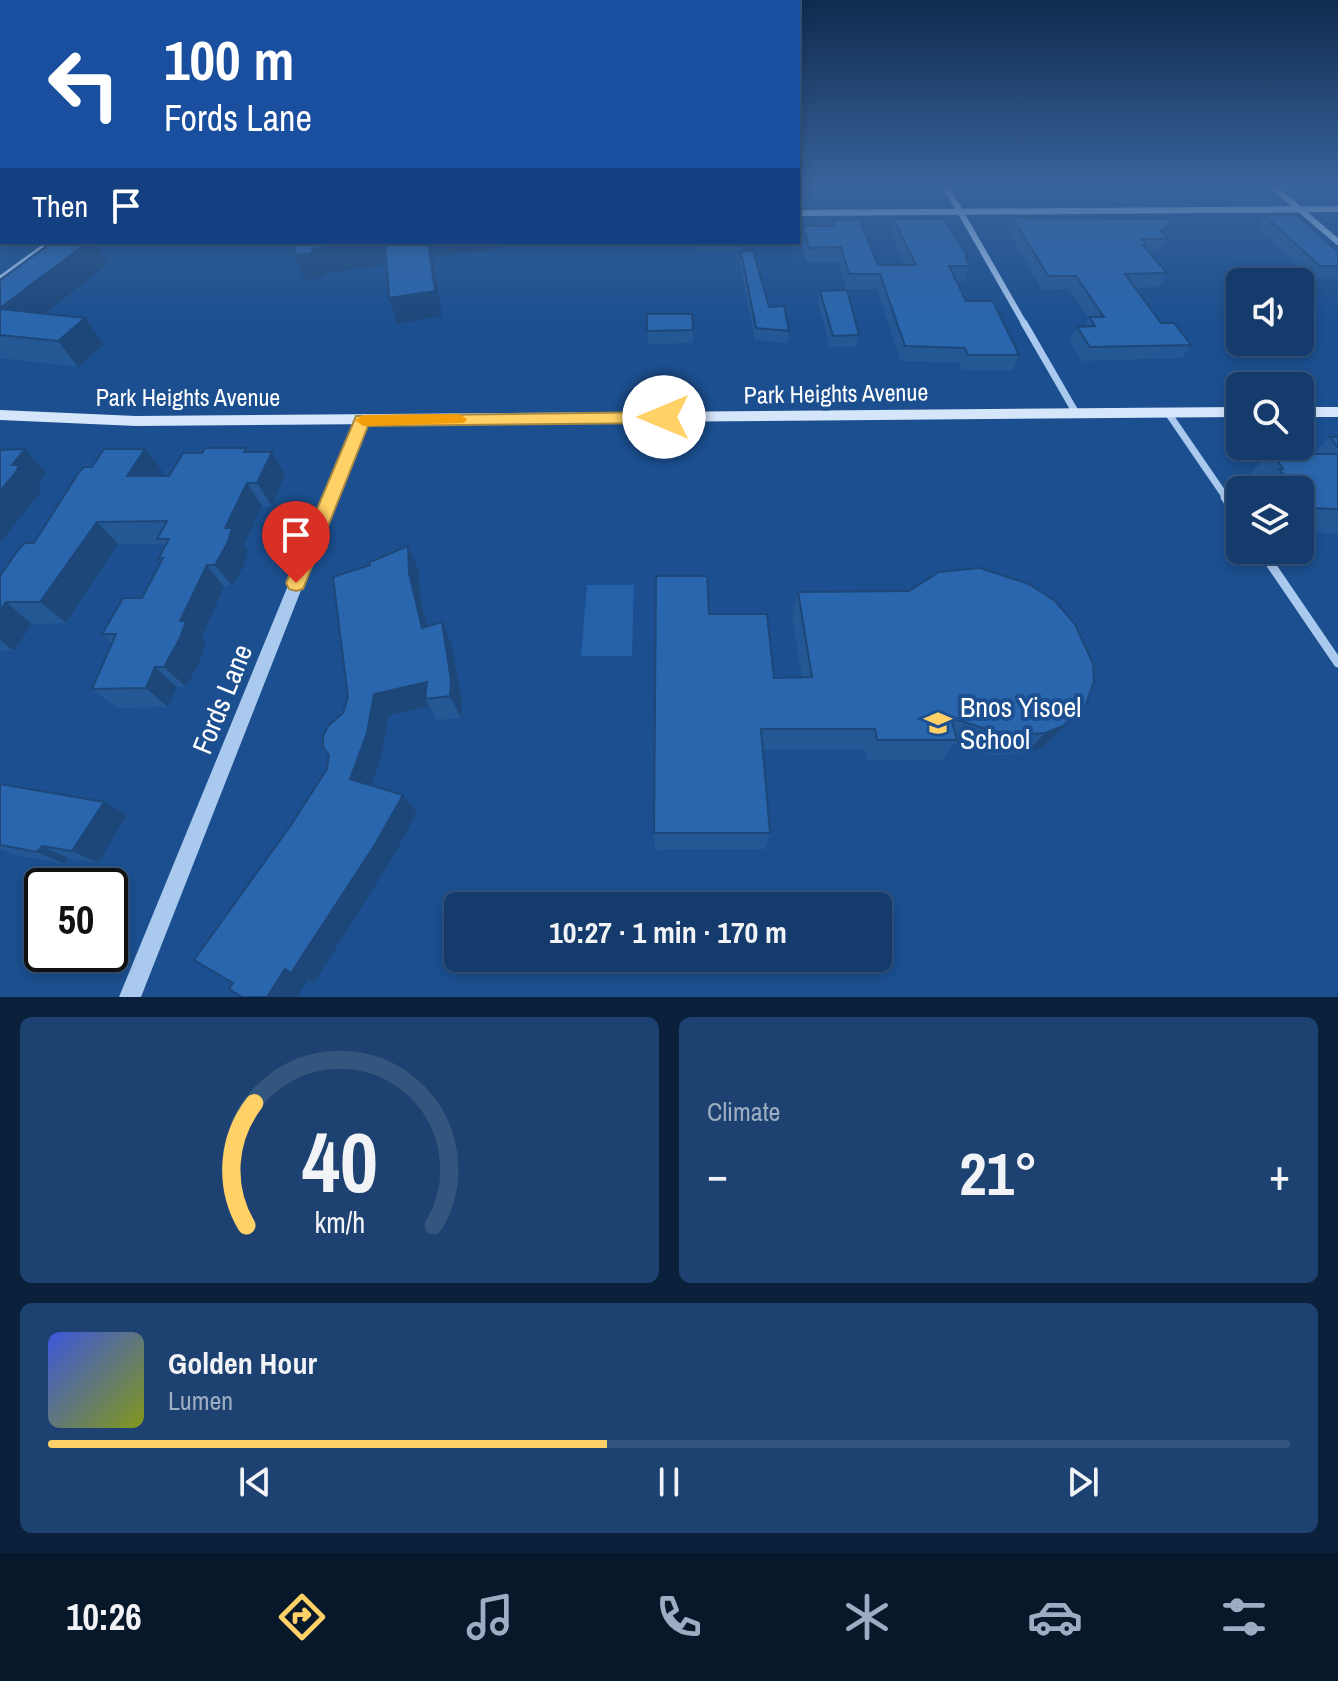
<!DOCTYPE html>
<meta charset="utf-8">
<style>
:root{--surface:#143b6b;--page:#1d4271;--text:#f1f3f6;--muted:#9dadc1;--line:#33557e;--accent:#ffd166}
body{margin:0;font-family:"Archivo Narrow",sans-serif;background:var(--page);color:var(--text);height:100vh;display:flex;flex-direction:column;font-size:30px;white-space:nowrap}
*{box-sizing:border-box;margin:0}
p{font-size:26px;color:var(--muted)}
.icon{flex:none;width:44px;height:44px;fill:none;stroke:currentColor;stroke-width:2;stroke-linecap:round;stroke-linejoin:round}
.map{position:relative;height:997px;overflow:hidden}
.details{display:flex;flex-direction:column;gap:20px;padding:20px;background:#0b203b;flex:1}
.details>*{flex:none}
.banner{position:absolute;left:0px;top:0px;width:800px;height:244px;box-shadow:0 4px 12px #0003,0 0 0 2px var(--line);background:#1a4fa0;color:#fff;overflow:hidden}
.buttons{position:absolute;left:1226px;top:268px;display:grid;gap:16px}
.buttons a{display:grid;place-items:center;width:88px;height:88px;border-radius:12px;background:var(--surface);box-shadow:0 4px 12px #0003,0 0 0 2px var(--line);font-size:40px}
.speed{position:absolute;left:24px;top:868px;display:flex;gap:16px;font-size:40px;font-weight:700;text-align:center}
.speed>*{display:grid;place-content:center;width:104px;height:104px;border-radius:50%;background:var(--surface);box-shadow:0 4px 12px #0003,0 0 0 2px var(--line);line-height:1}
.speed .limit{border:4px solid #111;border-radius:12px;background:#fff;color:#111}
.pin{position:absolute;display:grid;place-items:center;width:68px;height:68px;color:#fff;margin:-82px -34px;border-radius:50% 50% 50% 0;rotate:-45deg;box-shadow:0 0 8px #0007}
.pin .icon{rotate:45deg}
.me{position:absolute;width:88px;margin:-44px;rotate:270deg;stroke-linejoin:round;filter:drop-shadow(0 0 6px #0008)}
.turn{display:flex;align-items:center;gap:28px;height:168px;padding:0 32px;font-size:36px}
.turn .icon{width:104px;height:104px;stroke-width:2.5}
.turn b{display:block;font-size:56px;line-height:68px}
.then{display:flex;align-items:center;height:76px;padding:0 32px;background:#0003;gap:16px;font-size:30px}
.big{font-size:60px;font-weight:700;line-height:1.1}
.details .widget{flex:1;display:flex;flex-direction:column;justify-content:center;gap:12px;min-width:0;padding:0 28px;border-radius:12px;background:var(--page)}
.details .dial{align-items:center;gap:0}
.dial svg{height:208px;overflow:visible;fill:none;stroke:var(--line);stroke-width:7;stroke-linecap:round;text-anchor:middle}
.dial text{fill:var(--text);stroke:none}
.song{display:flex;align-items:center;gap:24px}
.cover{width:96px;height:96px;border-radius:12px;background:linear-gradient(135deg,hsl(230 70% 55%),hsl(70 70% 35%))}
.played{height:8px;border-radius:4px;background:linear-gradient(90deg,var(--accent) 45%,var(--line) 45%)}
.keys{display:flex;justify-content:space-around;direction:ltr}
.heat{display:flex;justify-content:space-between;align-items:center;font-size:44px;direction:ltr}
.details .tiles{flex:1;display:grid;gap:20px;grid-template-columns:1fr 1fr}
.widget:last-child{grid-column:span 2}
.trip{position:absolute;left:444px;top:892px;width:448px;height:80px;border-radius:12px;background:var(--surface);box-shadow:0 4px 12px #0003,0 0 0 2px var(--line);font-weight:700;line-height:80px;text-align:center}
.tabs{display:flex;height:128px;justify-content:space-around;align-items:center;background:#08182b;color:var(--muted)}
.tabs .icon{width:56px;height:56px}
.tabs .selected{color:var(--accent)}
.tabs b{font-size:36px;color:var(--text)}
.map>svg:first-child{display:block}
.green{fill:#2461a8}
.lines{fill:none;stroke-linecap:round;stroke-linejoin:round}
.minor-far2{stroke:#a9c9ee;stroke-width:6}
.minor-far1{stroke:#a9c9ee;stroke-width:7}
.minor{stroke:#a9c9ee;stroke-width:9}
.tertiary{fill:#a9c9ee;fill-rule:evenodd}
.secondary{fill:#d6e6fa;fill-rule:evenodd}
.wall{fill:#245895}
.shaded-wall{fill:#1d4779}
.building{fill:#2a66ad;stroke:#1d4779;stroke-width:2}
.route{fill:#ffd166;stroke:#a68842;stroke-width:2}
.slow{fill:#f59e0b}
.labels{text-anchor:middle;stroke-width:8;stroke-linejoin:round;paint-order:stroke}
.street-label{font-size:24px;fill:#fff;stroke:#1b4f8f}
.near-street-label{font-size:28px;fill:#fff;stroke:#1b4f8f}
.near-poi-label{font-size:28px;fill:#fff;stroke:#1b4f8f;text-anchor:start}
</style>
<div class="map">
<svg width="1338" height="997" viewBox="0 0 1338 997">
<rect width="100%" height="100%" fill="#1b4f8f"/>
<path class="green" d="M587,585H634L632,656H581Z"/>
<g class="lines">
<path class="minor-far2" d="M945,185L1025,325
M1271,185L1338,242
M798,213L1338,209
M0,279L51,242"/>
<path class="minor-far1" d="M1024,323L1076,413
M1168,413L1227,499"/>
<path class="minor" d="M1225,497L1240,519
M1261,550L1338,663"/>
<path class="tertiary" d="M362,416L368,420L141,997H119L356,420Z"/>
<path class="secondary" d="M1240,407V417L136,426L0,420V410L136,416Z
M1300,407H1338V417H1300Z"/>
</g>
<path class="wall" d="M1164,185H1251L1258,191L1251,202L1207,195L1201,189L1169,190Z
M1315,185H1338V196H1328Z
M1264,215L1338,252V279H1310L1256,228Z
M1013,218L1174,219L1164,234L1168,239L1160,252H1149L1167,273L1159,287L1134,288L1161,323L1191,345L1182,358L1082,361L1069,341L1077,327H1084L1088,318L1069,289L1042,290L1008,231Z
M893,219L968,257L967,261L969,266L964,281H956L966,301L1019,355L1013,370H962L960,363L901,361L877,289H846L839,262H806L801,240L803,226H832L833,220L878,265H905L890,233Z
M696,242H742V250H697Z
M741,252L769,307L789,331L787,343L755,340L740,264Z
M108,264L46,314L85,318L104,344L78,367L0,358V280Z
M1230,270L1277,282H1240V296L1223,281Z
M820,291L859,335L856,347H830L818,302Z
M647,314L693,330V343L648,344Z
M1330,437H1338V534L1300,532V490H1259L1250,474L1271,450L1297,454H1313Z
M247,448L249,452H272L285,475L272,506H262L244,545L248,551L245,564L232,586L224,587L202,637L206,642L201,659L186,687H177L168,707L117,708L92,689L112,643L102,634L142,598L161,561L158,559L164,547L162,544H118L66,623L32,624L14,651H0V576L34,543L163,472L160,476H169L202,453Z
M419,571L420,597L427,627L452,645L462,702L461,718L437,720L429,706L389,715L382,754L371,786L403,795L417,813L390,862L314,983L308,980L233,983L291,825L327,769L348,697Z
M798,592L1085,707L1043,747L1026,753L999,755L976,752L954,744L942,760H867L865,750H763L770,833L765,849L655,850L654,833L709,614L774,678L802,677L792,616Z
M0,784L127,815L98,863L68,858L65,864L15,855L0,849Z"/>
<path class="shaded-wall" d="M2,210V234L0,232V212Z
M1174,219L1166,232L1159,239L1161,231Z
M88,242H94L108,264L20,334L0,308Z
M362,242H386L392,264L322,274V278L305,280L294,255L312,249Z
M428,242H537L433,258L442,316L397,324L389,298Z
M85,318L104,344L78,367L58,341Z
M25,449L46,473L38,484L41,488L39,494L0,543V491L12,465Z
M145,449L163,472L146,499L127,476Z
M272,452L285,475L272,506L257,483Z
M247,483L262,506L244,545L248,551L245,564L232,586L215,565L225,528Z
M97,522L118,544L66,623L40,602Z
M408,546L419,571L420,597L434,651L422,628L409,573Z
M207,565L224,587L202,637L206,642L201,659L186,687L164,667L180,621Z
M6,602L32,624L14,651L0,640V610Z
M442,622L452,645L462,702L461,718L450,696Z
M155,667L177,687L168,707L146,688Z
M427,682L425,699L429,706L389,715L382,754L367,798L350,779L374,694Z
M1085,707L1043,747L1026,753L1045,733Z
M403,795L417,813L390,862L314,983L308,980L297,997H267Z
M104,802L127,815L98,863L72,851Z
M42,846L68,858L65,864L37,852Z"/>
<path class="building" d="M1222,185H1251L1258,191Z
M0,195H2V210L0,212Z
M1264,215H1297L1338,252V266H1320Z
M1013,218L1174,219L1161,231L1168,239H1142L1147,245H1143L1167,273L1125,274L1161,323H1174L1191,345L1090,347L1077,327L1095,326L1089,317H1104L1076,276H1048Z
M893,219H945L968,257H966L969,266H949L966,301H993L1019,355H968L965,348L905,346L880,274H849L841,247L809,248L803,226H834L833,220H860L878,265H916Z
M52,242H88L0,308V280Z
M295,242H362L312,249V253L294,255Z
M385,242H428L435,291L389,298Z
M753,250L769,307L784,306L789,331L756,328L741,252Z
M1230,270H1265L1277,282H1244Z
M847,290L859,335L833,336L820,291Z
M0,309L85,318L58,341L0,335Z
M647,314H692L693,330L647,331Z
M1330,437H1338V447Z
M205,448H247L244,452H272L257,483H247L225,528H232L228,542L215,565H207L180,621H186L180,638L164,667H155L146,688L92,689L116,634H102L123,598H142L163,558L158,559L169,539H157L167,521L97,522L40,602H6L0,610V576L18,550L25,543H34L79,472L84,467H92L104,449H145L127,476H169L183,453H202Z
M25,449L12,465H19L16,472L0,491V450Z
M1271,450H1293L1297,454H1338V509L1309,508L1300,496V490H1295L1279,469H1283Z
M408,546L409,573L422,628L442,622L451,680L450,696L425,699L427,682L374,694L367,733L350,779L403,795L374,846L291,973L285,969L267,997H242L229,989L233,983L194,960L291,825L327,769L329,755L323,747V736L328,726L343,713L348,697L333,577L370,565V562Z
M980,568L1029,584L1055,601L1075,624L1093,664L1094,681L1085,707L1063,726L1045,733L1017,735L993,731L951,718L957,740H877L875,729H761L770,833H654L656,576H707L709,614H767L774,678L812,677L798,592L909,591L939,572Z
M0,784L104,802L72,851L42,846L37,852L0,845Z"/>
<linearGradient id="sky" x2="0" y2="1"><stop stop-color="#0f2b4f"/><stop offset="0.57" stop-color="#39639b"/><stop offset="1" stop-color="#39639b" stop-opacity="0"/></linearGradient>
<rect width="1338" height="325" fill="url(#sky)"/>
<path class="route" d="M664,412L672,417L664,423L368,426L303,589L296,591L289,589L286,583L356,416Z"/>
<path class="slow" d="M459,414L467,419L464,423L363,426L355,420L363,415Z"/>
<defs>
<g id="school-bare" transform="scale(2.16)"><path d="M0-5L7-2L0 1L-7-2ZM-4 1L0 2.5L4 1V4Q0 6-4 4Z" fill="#ffd166" stroke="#1b4f8f" stroke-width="2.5" paint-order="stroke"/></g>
</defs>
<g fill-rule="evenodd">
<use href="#school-bare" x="938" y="723"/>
</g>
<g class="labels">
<g class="street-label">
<text transform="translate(836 394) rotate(-1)" y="8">Park Heights Avenue</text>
<text x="188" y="406">Park Heights Avenue</text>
</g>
<g class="near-street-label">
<text transform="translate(222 699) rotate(-68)" y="10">Fords Lane</text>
</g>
<g class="near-poi-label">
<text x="960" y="717">Bnos Yisoel<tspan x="960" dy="32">School</tspan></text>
</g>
</g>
</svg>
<div class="buttons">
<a><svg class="icon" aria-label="sound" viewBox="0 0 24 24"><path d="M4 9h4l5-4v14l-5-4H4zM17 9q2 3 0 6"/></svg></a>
<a><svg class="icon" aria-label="search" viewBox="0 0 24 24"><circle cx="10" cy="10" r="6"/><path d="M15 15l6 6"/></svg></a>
<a><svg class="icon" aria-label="layers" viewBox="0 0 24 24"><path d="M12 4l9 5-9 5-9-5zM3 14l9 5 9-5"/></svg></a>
</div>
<div class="speed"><div class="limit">50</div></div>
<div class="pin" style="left:296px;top:583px;background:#d93025"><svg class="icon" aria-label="arrive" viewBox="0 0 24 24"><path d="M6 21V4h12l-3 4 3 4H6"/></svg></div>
<svg class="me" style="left:664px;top:417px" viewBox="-20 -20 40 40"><circle r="19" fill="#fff"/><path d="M0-13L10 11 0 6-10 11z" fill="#ffd166"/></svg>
<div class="trip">10:27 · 1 min · 170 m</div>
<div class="banner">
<div class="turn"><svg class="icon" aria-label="left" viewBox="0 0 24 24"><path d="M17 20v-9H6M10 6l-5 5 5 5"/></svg><div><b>100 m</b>Fords Lane</div></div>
<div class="then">Then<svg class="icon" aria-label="arrive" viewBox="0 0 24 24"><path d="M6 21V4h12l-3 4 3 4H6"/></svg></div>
</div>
</div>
<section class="details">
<div class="tiles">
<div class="widget dial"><svg viewBox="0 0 100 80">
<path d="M14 69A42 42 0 1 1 86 69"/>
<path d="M14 69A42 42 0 0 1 17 22" stroke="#ffd166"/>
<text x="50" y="56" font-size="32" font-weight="700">40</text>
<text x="50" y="72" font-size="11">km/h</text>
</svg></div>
<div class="widget"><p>Climate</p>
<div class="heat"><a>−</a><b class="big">21°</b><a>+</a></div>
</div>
<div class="widget">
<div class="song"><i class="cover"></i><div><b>Golden Hour</b><p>Lumen</p></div></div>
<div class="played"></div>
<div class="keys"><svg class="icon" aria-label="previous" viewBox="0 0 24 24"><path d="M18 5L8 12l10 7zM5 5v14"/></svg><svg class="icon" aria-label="pause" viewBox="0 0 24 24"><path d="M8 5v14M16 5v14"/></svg><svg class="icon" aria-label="next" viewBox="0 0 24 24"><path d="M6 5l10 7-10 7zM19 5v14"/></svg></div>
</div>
</div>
</section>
<nav class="tabs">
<b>10:26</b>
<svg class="icon selected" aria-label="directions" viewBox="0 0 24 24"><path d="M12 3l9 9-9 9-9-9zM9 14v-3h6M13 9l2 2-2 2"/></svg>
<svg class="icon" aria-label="music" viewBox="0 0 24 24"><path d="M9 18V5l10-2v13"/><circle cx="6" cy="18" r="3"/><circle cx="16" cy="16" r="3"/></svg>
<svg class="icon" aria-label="phone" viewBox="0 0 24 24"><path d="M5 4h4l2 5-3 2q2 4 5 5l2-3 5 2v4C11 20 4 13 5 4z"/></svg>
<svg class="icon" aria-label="climate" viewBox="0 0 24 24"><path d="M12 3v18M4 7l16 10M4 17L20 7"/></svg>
<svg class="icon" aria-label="car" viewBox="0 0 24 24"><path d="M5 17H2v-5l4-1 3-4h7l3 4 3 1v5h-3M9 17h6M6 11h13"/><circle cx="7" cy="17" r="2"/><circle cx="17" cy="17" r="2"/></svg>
<svg class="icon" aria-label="filters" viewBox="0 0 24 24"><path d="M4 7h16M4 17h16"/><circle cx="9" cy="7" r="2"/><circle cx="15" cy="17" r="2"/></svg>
</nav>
